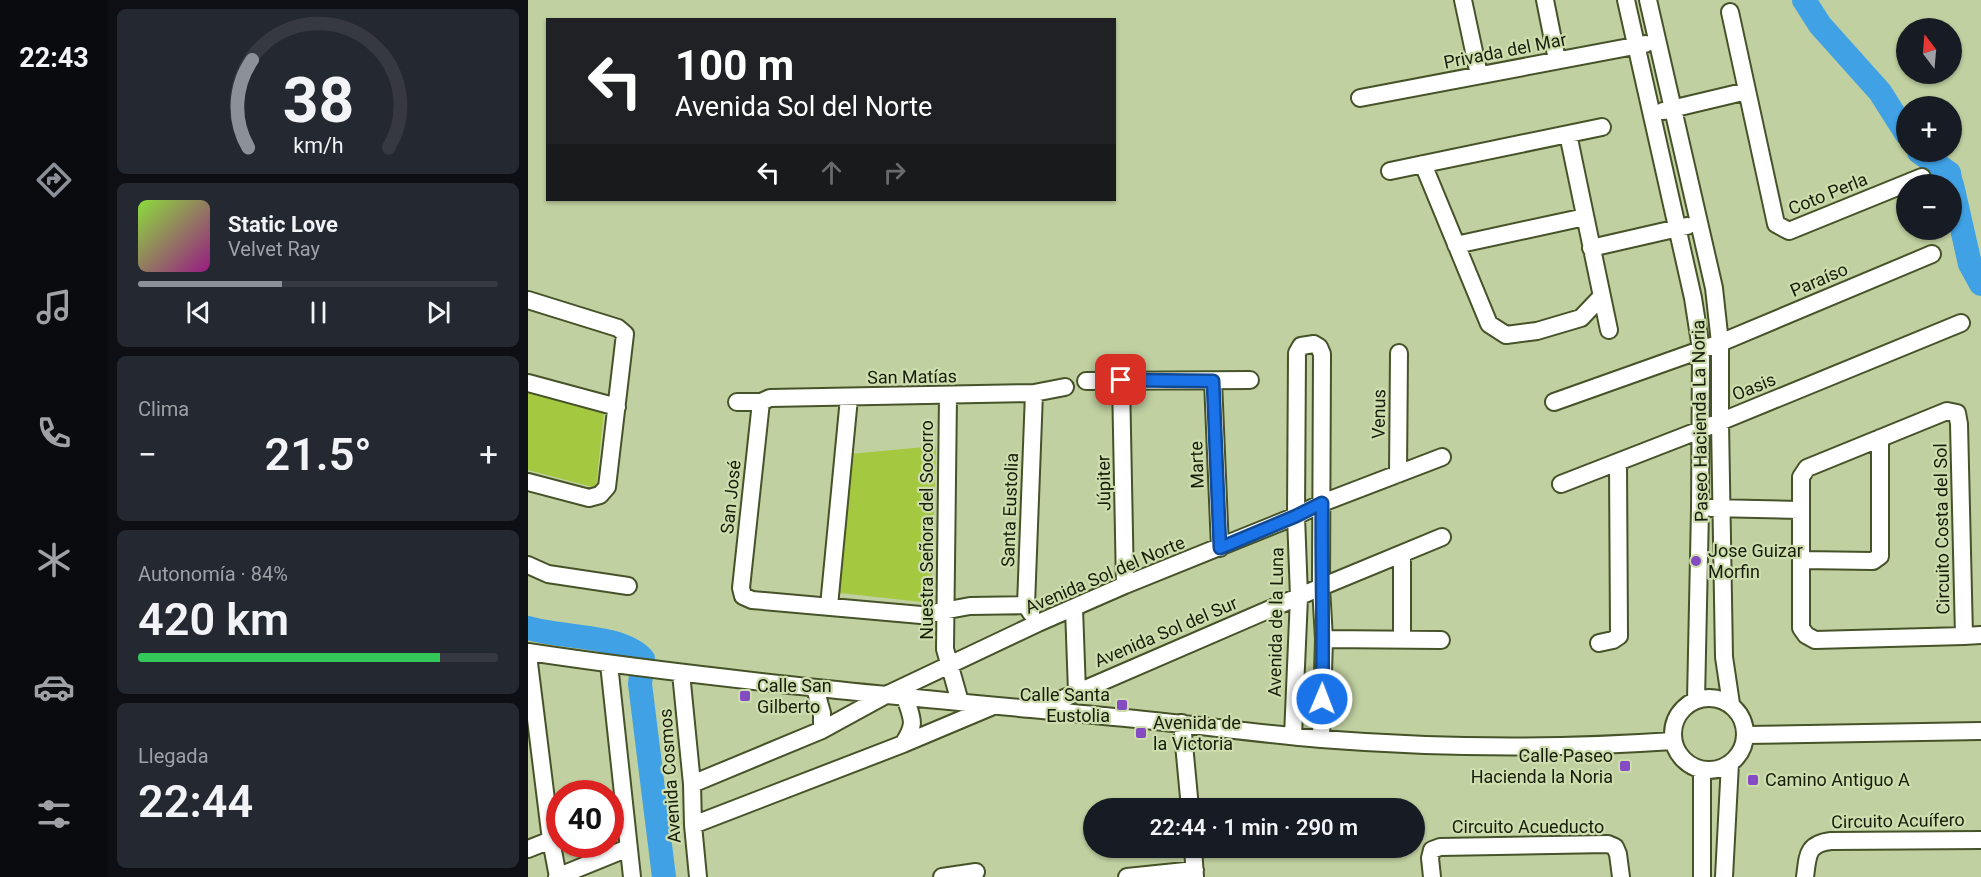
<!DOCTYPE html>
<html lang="es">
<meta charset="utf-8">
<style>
:root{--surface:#171b24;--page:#242831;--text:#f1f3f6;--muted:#9ea1a6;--line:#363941;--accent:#8c9099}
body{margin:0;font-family:Roboto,sans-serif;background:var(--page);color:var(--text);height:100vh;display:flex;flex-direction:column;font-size:22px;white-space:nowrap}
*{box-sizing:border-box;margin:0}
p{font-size:20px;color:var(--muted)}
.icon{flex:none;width:33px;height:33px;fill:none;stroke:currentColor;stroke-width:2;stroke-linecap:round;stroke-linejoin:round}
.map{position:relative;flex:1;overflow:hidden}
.drawer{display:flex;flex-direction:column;gap:9px;padding:9px;background:#0d0f14;width:420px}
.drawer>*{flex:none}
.top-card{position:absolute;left:18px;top:18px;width:570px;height:183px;border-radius:0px;box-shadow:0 2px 4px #0004;background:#202124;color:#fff;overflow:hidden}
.needle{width:39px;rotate:344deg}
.tools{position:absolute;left:1368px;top:18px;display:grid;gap:12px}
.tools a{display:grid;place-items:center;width:66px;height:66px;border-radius:50%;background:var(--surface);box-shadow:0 2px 4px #0004;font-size:30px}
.speed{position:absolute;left:18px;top:780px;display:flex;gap:12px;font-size:30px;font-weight:700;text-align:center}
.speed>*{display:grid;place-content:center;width:78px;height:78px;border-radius:50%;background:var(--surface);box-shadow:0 2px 4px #0004;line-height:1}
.speed .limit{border:9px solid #d22;background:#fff;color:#111}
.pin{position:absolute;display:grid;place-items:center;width:51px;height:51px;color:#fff;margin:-26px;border-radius:12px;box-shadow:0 3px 9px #0006}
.me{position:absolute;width:66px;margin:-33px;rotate:1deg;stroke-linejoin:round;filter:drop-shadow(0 0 4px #0008)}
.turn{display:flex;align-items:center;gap:21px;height:126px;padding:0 30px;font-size:27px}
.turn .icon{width:78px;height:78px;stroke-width:2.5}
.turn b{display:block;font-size:42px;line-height:51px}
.lanes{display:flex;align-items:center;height:57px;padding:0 30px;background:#0003;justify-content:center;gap:30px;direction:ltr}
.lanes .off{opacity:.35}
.big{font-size:45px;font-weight:600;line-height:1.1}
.drawer .card{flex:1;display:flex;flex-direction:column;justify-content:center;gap:9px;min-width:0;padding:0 21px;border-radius:9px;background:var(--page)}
.drawer .dial{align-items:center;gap:0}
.dial svg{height:156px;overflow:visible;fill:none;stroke:var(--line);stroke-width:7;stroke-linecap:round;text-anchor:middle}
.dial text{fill:var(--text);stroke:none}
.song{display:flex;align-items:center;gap:18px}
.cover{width:72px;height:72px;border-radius:9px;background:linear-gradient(135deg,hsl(90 70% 55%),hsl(310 70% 35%))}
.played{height:6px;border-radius:3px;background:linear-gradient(90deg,var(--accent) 40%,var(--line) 40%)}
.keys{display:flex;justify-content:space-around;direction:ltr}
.heat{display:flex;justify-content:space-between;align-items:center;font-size:33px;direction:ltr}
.charge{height:9px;border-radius:4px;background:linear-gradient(90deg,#34c759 84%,var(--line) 0)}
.trip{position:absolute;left:555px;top:798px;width:342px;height:60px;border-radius:30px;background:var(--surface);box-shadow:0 2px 4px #0004;font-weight:600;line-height:60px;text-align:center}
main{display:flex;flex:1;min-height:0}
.tab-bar{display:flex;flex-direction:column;width:108px;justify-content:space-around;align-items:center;background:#090b0e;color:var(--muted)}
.tab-bar .icon{width:42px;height:42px}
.tab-bar .current{color:var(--accent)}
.tab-bar b{font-size:27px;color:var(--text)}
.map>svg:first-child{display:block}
.green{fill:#a5c841}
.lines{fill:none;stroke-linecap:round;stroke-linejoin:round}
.river{stroke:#40a2e5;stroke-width:24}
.minor-casing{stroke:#465228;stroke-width:20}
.minor{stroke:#fff;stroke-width:16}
.route-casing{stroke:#114b97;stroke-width:15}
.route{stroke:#1a73e8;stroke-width:10}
.poi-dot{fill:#844bc2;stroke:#cdddad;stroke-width:2}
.labels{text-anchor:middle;stroke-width:4.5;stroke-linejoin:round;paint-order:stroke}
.street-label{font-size:18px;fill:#181d0b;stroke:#cdddad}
.poi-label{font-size:18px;fill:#181d0b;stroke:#cdddad;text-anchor:start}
</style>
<main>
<nav class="tab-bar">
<b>22:43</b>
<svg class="icon current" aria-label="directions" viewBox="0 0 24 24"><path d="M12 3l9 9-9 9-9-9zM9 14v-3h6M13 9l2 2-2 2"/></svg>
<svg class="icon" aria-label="music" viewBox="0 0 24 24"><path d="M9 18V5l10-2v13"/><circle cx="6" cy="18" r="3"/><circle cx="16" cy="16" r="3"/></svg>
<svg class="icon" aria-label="phone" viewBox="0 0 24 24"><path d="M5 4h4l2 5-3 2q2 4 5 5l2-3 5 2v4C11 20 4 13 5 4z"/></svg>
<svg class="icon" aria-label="climate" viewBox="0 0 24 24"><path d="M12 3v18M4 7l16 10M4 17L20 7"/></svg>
<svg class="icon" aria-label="car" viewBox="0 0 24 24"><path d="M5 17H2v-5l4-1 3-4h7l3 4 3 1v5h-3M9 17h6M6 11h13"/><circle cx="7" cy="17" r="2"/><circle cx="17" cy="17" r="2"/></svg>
<svg class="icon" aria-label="filters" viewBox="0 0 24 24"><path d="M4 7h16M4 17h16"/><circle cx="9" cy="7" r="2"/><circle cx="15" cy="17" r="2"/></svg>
</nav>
<section class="drawer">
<div class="card dial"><svg viewBox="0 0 100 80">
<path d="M14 69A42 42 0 1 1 86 69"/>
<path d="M14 69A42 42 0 0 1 16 24" stroke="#8c9099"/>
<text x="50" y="56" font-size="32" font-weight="700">38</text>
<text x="50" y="72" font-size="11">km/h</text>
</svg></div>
<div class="card">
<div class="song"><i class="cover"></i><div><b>Static Love</b><p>Velvet Ray</p></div></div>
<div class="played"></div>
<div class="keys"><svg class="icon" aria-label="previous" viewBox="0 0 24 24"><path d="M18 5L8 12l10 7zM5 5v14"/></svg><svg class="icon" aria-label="pause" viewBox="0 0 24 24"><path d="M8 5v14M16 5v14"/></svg><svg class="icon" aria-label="next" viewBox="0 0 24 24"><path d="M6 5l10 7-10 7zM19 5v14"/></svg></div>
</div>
<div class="card"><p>Clima</p>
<div class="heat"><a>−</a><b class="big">21.5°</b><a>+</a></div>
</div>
<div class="card"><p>Autonomía · 84%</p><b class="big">420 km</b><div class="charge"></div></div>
<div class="card"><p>Llegada</p><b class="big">22:44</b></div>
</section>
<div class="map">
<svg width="1453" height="877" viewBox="0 0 1453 877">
<rect width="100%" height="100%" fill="#c0d0a0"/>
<path class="green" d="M0,389L76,411L68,488L0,470Z
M408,446L403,603L303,592L321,454Z"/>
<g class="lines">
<path class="river" d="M1276,0L1292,25L1352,92L1378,133
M1391,152L1421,173L1423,184
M1424,185L1442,264L1453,284
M0,628C32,638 93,634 115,659L112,684L136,877"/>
<g class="minor-casing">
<path id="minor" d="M935,0L951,75
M1017,0L1029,60
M1098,0L1165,298L1173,349L1172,509L1168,700
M1120,0L1186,288L1192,343V422L1196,657L1203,704
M1202,12L1248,224L1261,231L1394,177
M832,98L1117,44
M1135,111L1219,91
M1040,134L1081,330
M895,164L961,324L978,335L1009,331L1053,318L1073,297
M862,171L1074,127
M928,245L1057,217
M1063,248L1159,226
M0,300L90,328L97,334L79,487L72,495L61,498L0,482
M593,380L597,585
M558,381L722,380
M685,381L692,548
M0,383L89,407
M420,396L417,649L432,702
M209,402H233L242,398L506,393L537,387
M233,402L213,588L215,596L224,600L393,615L442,606L498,605
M1026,402L1192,343L1404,254
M1419,411L1429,413L1431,424L1436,636L1287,640L1278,635L1273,628V477L1279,468Z
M870,474L871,353
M1033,484L1172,430L1433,323
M1183,508L1272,510
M1274,560L1345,561L1352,556V438
M0,565L20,574L100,586
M301,606L321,398
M546,608L549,692
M503,613L498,605L506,393
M1436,636L1453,635
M796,639L913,640
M874,639V554
M1071,643L1085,640L1091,636L1090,462
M0,652C194,681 390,698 586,717C655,723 724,733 793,739C909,748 1028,749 1145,741
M0,655L23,840L30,877
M81,664L104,877
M153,673L164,784L165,825L170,877
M287,688L294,713V730
M1145 734a36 36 0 1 1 72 0a36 36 0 1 1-72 0Z
M511,709L793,587L914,537
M654,723L662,808
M1217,735L1453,731
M765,736L771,597L768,516L769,353L773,346L786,344L791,347L794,354L793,587L796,639L793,739
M375,744C389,723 384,719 377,697
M1174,770V877
M164,784L294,730L358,695L510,623L597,585L768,516L794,503L914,457
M165,825L375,744L463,707
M665,848L667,877
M0,849L23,840
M29,877L100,848
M414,877L448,872
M599,877L667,870
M904,877L902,858L904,850L912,847L1080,844L1087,847L1090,854L1093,877
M1196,877L1202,763
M1277,877C1280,856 1278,844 1303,841L1453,840"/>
</g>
<use href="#minor" class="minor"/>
</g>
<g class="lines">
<g class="route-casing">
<path id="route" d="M593,380L685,381L692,548L768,516L794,503C793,568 796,633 794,699"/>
</g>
<use href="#route" class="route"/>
</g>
<g class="poi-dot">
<circle cx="1168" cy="561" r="6"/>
<rect x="211" y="690" width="12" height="12" rx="3"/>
<rect x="588" y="699" width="12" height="12" rx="3"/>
<rect x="607" y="727" width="12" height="12" rx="3"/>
<rect x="1091" y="760" width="12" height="12" rx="3"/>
<rect x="1219" y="774" width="12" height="12" rx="3"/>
</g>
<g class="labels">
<g class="street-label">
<text transform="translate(977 51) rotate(-11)" y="6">Privada del Mar</text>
<text transform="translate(1300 194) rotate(-22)" y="6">Coto Perla</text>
<text transform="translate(1291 280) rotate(-23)" y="6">Paraíso</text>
<text transform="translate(384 377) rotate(-1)" y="6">San Matías</text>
<text transform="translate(1226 387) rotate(-22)" y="6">Oasis</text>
<text transform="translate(851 414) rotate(-89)" y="6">Venus</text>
<text transform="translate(1172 421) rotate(-91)" y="6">Paseo Hacienda La Noria</text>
<text transform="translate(669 465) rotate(-92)" y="6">Marte</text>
<text transform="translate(576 483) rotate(-91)" y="6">Júpiter</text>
<text transform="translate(203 497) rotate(-84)" y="6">San José</text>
<text transform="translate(482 510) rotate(-88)" y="6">Santa Eustolia</text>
<text transform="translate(1414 529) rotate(-91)" y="6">Circuito Costa del Sol</text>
<text transform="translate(399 530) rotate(-90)" y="6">Nuestra Señora del Socorro</text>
<text transform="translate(577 575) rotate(-23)" y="6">Avenida Sol del Norte</text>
<text transform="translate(748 622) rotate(-89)" y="6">Avenida de la Luna</text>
<text transform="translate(638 632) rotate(-23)" y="6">Avenida Sol del Sur</text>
<text transform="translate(142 776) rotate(-94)" y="6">Avenida Cosmos</text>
<text transform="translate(1370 821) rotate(-1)" y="6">Circuito Acuífero</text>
<text x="1000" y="833">Circuito Acueducto</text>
</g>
<g class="poi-label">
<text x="1180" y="557">Jose Guizar<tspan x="1180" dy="21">Morfin</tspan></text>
<text x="229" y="692">Calle San<tspan x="229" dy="21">Gilberto</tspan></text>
<text x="582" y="701" text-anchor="end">Calle Santa<tspan x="582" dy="21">Eustolia</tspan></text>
<text x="625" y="729">Avenida de<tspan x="625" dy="21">la Victoria</tspan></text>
<text x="1085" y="762" text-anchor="end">Calle Paseo<tspan x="1085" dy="21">Hacienda la Noria</tspan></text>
<text x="1237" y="786">Camino Antiguo A</text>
</g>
</g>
</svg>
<div class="tools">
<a><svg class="needle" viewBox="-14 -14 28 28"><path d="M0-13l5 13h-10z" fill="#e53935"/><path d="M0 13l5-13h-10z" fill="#9ea1a6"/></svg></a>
<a>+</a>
<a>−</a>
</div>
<div class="speed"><div class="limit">40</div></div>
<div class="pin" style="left:593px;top:380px;background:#d93025"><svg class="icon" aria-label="arrive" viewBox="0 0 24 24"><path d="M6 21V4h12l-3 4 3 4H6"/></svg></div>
<svg class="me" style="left:794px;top:699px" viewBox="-20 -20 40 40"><circle r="17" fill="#1a73e8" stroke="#fff" stroke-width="3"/><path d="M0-11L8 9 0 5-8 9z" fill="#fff"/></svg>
<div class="trip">22:44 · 1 min · 290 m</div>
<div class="top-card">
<div class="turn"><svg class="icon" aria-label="left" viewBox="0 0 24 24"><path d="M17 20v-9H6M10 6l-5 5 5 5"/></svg><div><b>100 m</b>Avenida Sol del Norte</div></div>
<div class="lanes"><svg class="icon" aria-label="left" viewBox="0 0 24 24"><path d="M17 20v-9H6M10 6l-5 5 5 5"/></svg><svg class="icon off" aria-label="ahead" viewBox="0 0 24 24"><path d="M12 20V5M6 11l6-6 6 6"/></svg><svg class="icon off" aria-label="right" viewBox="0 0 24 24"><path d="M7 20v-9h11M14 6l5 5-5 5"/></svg></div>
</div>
</div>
</main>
